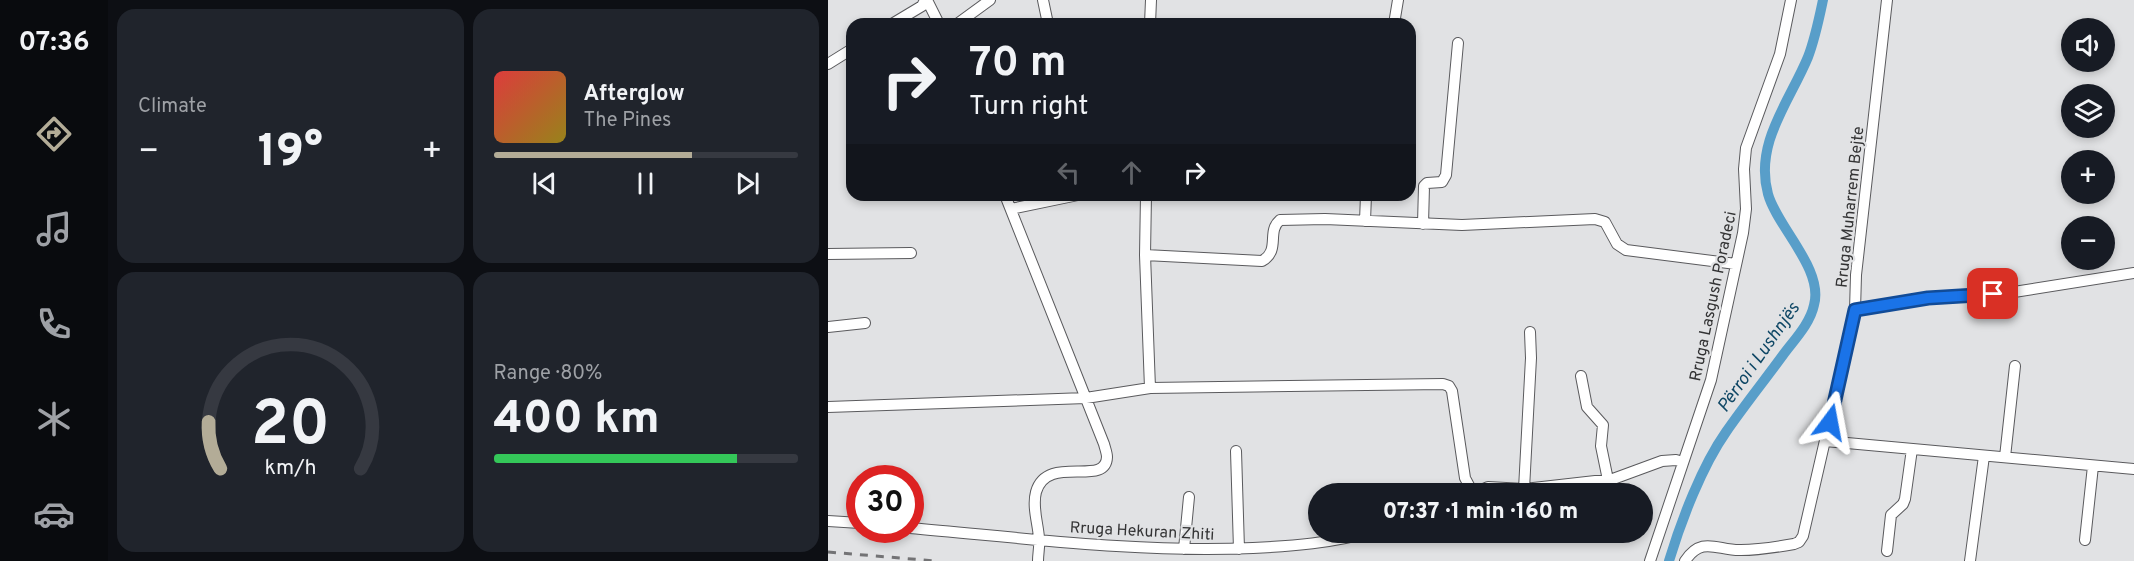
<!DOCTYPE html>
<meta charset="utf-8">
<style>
:root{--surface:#171b24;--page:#20242c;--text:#f1f3f6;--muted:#9ea1a6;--line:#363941;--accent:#b3ac97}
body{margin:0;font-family:Overpass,sans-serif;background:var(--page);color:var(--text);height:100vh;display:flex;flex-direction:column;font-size:22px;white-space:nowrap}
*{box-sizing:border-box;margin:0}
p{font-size:20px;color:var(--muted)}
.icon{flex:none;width:33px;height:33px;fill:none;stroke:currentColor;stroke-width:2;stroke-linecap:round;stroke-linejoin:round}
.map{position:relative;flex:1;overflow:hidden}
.side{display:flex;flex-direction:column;gap:9px;padding:9px;background:#0d0f14;width:720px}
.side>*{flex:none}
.guide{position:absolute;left:18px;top:18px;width:570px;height:183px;border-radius:18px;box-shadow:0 3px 9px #0003;background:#171b24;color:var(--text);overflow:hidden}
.controls{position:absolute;left:1233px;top:18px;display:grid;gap:12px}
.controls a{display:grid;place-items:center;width:54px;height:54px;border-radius:50%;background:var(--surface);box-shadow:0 3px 9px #0003;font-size:30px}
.speed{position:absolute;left:18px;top:465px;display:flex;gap:12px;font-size:30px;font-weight:700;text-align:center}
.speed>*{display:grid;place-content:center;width:78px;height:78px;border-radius:50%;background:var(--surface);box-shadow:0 3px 9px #0003;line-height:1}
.speed .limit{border:9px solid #d22;background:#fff;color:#111}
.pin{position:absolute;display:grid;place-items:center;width:51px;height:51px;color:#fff;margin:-26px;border-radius:12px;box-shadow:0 3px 9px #0006}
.me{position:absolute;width:66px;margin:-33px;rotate:13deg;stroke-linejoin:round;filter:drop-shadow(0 0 4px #0008)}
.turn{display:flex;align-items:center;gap:21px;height:126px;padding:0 24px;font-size:27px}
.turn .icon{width:78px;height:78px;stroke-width:2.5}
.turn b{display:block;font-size:42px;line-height:51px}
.lanes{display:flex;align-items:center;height:57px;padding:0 24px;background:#0003;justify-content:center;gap:30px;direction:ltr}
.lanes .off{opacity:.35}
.big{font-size:45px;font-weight:800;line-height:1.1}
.side .card{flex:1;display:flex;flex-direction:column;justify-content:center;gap:9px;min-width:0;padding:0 21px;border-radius:18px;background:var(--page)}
.side .dial{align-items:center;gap:0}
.dial svg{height:156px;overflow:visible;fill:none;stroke:var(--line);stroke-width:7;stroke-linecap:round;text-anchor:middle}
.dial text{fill:var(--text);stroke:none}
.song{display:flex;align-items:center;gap:18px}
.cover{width:72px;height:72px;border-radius:9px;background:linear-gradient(135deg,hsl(0 70% 55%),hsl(50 70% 35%))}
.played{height:6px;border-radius:3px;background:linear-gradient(90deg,var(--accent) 65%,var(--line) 65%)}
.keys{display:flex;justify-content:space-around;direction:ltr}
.heat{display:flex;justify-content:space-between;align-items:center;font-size:33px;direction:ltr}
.charge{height:9px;border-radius:4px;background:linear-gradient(90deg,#34c759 80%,var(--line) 0)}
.side .tiles{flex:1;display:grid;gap:9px;grid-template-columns:repeat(2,1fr)}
.trip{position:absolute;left:480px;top:483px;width:345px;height:60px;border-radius:30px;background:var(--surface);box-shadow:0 3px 9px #0003;font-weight:800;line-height:60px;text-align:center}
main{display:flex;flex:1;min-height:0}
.tabs{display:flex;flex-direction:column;width:108px;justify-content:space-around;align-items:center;background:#090b0e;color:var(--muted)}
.tabs .icon{width:42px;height:42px}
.tabs .on{color:var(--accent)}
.tabs b{font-size:27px;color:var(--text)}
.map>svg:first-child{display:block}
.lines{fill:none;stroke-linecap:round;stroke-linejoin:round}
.canal{stroke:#589ec9;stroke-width:10}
.street-casing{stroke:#5a5a5d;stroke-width:12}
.street{stroke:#fff;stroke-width:10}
.rail{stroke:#737375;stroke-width:3;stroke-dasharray:8 8;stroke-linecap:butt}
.route-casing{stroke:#114b97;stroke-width:15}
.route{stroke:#1a73e8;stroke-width:10}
.labels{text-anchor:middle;stroke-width:4.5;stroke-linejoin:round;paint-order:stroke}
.street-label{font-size:16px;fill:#333334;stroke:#e1e2e4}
.water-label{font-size:18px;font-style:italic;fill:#0f4765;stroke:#e1e2e4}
</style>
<main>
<nav class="tabs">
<b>07:36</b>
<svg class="icon on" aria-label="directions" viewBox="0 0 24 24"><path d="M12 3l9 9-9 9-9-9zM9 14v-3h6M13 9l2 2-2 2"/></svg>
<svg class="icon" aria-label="music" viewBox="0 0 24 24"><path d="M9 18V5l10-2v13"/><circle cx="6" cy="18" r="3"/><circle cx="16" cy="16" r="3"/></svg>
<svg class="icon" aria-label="phone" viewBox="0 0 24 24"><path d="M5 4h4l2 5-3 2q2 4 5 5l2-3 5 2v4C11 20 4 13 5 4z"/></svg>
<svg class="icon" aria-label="climate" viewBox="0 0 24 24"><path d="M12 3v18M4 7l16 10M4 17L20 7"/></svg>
<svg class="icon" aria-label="car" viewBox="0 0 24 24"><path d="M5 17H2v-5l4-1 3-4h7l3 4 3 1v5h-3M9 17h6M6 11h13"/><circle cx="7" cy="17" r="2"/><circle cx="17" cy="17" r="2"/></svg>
</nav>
<section class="side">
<div class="tiles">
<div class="card"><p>Climate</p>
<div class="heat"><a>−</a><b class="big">19°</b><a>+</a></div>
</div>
<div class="card">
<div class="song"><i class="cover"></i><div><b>Afterglow</b><p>The Pines</p></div></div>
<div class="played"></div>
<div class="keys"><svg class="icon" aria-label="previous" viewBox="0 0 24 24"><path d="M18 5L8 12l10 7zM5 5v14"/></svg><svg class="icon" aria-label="pause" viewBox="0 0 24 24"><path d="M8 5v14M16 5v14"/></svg><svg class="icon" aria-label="next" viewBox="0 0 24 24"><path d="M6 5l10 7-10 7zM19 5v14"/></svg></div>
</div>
<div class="card dial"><svg viewBox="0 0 100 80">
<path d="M14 69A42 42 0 1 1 86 69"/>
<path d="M14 69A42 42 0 0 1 8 45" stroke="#b3ac97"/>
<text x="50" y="56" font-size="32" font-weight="700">20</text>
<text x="50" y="72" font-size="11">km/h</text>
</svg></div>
<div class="card"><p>Range · 80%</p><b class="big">400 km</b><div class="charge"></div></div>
</div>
</section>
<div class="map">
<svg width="1306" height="561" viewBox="0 0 1306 561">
<rect width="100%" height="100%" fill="#e1e2e4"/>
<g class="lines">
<path class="canal" d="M841,561C853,521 874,466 898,432C916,406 936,381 955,355C966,340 982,324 986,305C996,269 949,227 940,194C926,143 962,101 980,57C987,39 991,19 995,0"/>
<g class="street-casing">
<path id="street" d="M99,0L111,24
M215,0L220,24
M64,24L94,6L97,0
M129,24L162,0
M322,24L323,0
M566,24L570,0
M0,64L24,49
M177,195L276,444C277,448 279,453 279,457C278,488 219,453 208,492C204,507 210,523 211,538C212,545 210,553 210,561
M318,195L317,255L322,388
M183,209L250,195
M537,221L538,195
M595,224L596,186L599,183L614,182L618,175L630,43
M0,254L83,253
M317,255L434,261C453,250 438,232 452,220L497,219L634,225L767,219L777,222L789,244L798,250L908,264
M1027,310L1100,298L1186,292L1306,273
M0,327L37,323
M753,376L759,407L775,425L773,446L780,480
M0,407L258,398L322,388L615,384L621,386L624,391L637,478L645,493
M997,441L1306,469
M408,451L411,549
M1177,457L1187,366
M696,489L703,358L702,332
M644,494L660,487L696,489L785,479L834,461L848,460L855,462
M0,521L32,523
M82,528C197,538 310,553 425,548C465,546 504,543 543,532
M1257,540L1265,466
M356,549L361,497
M1059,551L1063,515L1075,504L1077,499L1084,449
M822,561L883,380L915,233L918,209L916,169L918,148L952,54L963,0
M857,561C874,535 890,551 913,550C930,550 949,547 966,544L971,542L975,536L1027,310L1028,275L1059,0
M1142,561L1156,456"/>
</g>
<use href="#street" class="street"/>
<path class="rail" d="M0,552L108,561"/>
</g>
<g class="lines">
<g class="route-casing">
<path id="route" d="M1002,422L1027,310L1100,298L1165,294"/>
</g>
<use href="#route" class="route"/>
</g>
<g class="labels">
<g class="street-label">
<text transform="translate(1021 207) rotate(-84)" y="6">Rruga Muharrem Bejte</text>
<text transform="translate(884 296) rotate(-78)" y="6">Rruga Lasgush Poradeci</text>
<text transform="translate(314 530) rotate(3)" y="6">Rruga Hekuran Zhiti</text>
</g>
<g class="water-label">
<text transform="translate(930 357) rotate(-55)" y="6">Përroi i Lushnjës</text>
</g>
</g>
</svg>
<div class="controls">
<a><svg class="icon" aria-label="sound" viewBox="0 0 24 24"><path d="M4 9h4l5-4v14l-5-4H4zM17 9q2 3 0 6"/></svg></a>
<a><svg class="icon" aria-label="layers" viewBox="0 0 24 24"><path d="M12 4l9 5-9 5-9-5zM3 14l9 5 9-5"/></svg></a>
<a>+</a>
<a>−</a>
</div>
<div class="speed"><div class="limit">30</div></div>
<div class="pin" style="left:1165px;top:294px;background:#d93025"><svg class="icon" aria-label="arrive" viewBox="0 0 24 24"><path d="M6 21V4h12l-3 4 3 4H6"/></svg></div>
<svg class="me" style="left:1002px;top:422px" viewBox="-20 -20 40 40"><path d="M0-17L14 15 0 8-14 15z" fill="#1a73e8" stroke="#fff" stroke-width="4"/></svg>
<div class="trip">07:37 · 1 min · 160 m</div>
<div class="guide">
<div class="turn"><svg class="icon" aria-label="right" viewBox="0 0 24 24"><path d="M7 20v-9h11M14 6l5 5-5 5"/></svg><div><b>70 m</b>Turn right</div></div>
<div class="lanes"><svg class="icon off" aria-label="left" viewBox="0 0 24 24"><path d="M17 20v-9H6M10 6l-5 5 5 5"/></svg><svg class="icon off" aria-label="ahead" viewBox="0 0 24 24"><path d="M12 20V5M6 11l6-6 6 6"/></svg><svg class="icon" aria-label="right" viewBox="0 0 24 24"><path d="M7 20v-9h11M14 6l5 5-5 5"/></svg></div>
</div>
</div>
</main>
